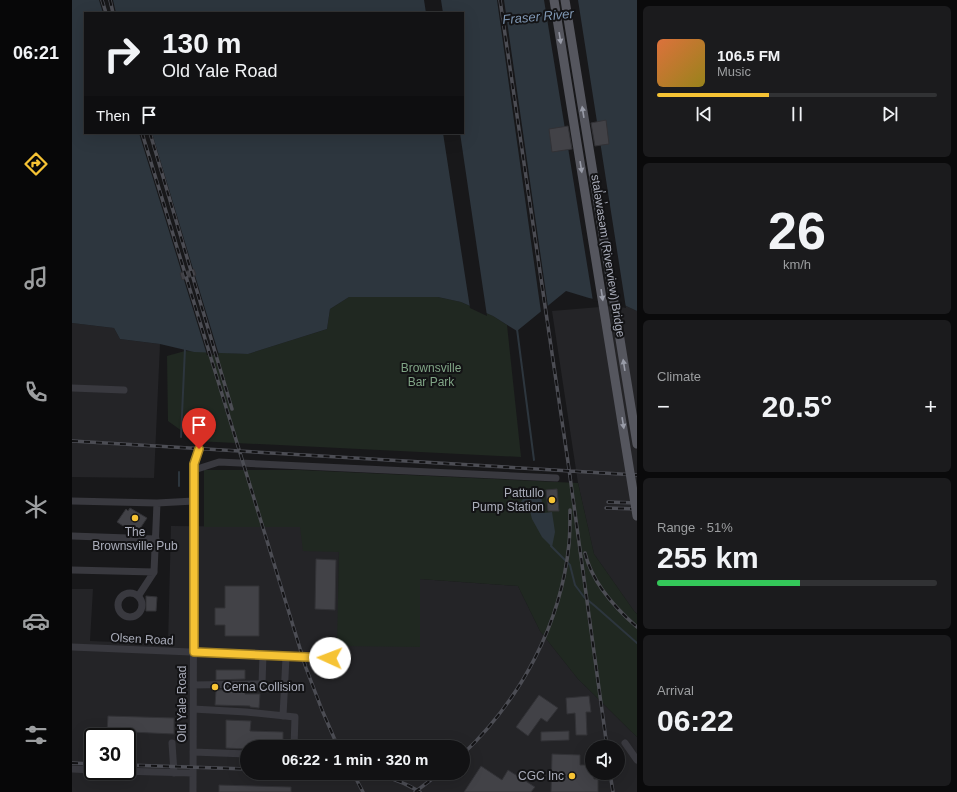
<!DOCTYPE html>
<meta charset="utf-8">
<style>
:root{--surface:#121214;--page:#1b1b1d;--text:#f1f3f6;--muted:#9c9ea0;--line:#313234;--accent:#f6c334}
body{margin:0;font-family:Arial,sans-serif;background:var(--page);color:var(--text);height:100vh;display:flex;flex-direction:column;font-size:15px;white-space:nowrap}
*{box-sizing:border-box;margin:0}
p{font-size:13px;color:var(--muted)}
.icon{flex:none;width:22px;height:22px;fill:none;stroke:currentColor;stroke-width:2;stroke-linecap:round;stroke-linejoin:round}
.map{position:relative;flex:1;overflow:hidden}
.drawer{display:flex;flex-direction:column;gap:6px;padding:6px;background:#0a0a0b;width:320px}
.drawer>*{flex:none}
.top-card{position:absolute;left:12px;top:12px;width:380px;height:122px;border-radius:0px;box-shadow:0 4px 16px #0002,0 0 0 1px var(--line);background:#121214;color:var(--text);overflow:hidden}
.tools{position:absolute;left:513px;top:740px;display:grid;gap:8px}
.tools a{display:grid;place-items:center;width:40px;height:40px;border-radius:50%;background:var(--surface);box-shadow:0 4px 16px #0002,0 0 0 1px var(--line);font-size:20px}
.speed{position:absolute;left:12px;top:728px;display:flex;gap:8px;font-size:20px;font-weight:700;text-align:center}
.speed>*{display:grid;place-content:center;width:52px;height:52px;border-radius:50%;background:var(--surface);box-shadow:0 4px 16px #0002,0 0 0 1px var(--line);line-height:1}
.speed .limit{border:2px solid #111;border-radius:6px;background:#fff;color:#111}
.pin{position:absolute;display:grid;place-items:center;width:34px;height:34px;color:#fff;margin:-41px -17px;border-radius:50% 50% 50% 0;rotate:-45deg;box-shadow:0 0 4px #0007}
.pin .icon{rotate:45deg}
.me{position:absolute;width:44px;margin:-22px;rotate:272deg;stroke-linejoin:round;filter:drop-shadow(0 0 3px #0008)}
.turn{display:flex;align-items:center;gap:14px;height:84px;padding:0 12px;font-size:18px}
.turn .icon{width:52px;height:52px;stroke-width:2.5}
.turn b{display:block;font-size:28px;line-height:34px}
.then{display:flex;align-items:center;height:38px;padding:0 12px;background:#0003;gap:8px;font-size:15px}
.big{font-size:30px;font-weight:700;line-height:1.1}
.drawer .widget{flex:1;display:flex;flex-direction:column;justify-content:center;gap:6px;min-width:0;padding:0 14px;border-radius:6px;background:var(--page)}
.drawer .dial{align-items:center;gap:0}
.dial b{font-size:52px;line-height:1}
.song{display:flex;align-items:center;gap:12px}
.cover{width:48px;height:48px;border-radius:6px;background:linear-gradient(135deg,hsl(20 70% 55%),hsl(50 70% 35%))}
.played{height:4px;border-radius:2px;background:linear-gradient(90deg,var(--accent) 40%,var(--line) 40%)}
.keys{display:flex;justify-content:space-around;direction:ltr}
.heat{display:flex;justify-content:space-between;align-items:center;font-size:22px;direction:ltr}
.charge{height:6px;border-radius:3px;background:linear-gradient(90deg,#34c759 51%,var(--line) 0)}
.trip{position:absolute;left:168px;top:740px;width:230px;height:40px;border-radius:20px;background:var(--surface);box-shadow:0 4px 16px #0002,0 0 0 1px var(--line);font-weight:700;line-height:40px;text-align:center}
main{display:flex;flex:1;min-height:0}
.menu{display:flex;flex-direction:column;width:72px;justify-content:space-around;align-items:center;background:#070708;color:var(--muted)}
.menu .icon{width:28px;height:28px}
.menu .current{color:var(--accent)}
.menu b{font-size:18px;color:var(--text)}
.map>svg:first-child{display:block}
.built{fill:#242427;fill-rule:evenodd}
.green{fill:#202821}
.water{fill:#2d363e;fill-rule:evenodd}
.pier{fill:#18181a}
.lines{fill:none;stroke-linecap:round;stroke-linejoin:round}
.stream{stroke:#2d363e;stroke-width:2}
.building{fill:#424247;stroke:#323236}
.minor{stroke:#39393f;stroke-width:7}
.major{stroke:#55565e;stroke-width:9}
.rail-casing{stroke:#4c4d54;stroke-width:3.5}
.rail{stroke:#131315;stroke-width:2;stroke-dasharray:6;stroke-linecap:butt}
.major-bridge{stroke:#55565e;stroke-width:9}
.oneway{fill:#999ca8}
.route-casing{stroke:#a07f22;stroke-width:10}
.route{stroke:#f6c334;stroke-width:7}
.poi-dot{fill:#f6c334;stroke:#131315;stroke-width:1.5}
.labels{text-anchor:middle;stroke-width:4;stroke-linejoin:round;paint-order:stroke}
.street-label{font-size:12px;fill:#aaadba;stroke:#131315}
.park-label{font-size:12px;fill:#80a586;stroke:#131315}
.poi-label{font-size:12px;fill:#aaadba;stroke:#131315;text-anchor:end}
.water-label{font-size:13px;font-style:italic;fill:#8099b5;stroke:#131315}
</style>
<main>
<nav class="menu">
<b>06:21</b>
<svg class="icon current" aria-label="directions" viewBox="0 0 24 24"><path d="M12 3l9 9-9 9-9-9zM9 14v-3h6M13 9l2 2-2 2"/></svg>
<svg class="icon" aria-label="music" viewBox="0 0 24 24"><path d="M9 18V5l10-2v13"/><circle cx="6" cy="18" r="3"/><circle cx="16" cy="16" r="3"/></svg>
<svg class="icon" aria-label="phone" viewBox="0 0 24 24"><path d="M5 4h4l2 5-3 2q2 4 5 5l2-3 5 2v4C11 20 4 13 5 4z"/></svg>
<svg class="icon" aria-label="climate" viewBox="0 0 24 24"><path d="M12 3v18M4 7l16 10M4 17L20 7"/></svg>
<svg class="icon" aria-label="car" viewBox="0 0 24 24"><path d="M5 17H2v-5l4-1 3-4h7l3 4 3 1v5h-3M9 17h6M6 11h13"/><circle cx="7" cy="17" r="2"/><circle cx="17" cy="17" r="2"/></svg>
<svg class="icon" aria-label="filters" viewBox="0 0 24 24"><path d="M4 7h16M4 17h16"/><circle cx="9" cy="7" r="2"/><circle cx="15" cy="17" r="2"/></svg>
</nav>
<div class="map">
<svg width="565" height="792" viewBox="0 0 565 792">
<rect width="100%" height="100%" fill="#18181a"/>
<path class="built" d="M552,305L565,311V614L562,611L522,554L506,483L480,311Z
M0,323L42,328L48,339L88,344L82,478L0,477Z
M99,526L228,527L267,551L266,646L348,579L446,586L468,631L506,679L565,737V792H0V589H21L18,641L96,644ZM21,737H55V771H21ZM175,747H391V773H175ZM520,747H546V773H520Z"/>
<path class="green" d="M277,297H366L389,302L421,316L435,325L449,457L124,441L96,421L95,356L113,351L176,354L255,329L258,309Z
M132,470H228L506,483L522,554L562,611L565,614V737L506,679L468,631L446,586L348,579V647L265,646L267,552L231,551L228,527H132Z"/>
<path class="water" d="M0,0H565V311L552,305L517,298L494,291L445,331L421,316L389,302L366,297H277L258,309L255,329L176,354L122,352L88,344L48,339L42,328L0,323ZM13,13H391V133H13Z
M461,489L469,490L470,504L471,505L472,513L480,512L483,532L480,547L470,537L460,519L458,511L448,503L451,499L462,493Z"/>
<path class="pier" d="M27,0H41L44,13H31Z
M352,0H369L371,13H354Z
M425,0H432L476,307L469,312Z
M472,0H506L554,308L521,301Z
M67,133H80L147,355H135Z
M371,133H388L415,316L398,308Z"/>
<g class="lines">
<path class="stream" d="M445,329L462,460
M109,437L113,348
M107,486V472
M479,546L498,565L503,585L512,597L523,606L565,643"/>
</g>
<path class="building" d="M534,120L537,144L523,146L519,123Z
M496,126L500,149L480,152L477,129Z
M122,269L124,275L110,280L108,273Z
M485,489L487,511H476L474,490Z
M58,508L75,518L65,533H62L45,522L54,509L56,511Z
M244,559L264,560L263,610L243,609Z
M153,586H187V636H153V625H143V608H153Z
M74,596L85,597L84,611H74Z
M144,670H173V679L144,680Z
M173,689V694H188L187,708L178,707V706L143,705L144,690Z
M467,695L486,708L475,722L469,718L456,736L444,727Z
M517,696L519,712H514L515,735H504L503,713L495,714L494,698Z
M36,716L102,718V734L35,731Z
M154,720L179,721L178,731L211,732V747H175V749L154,748Z
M497,731V740L469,741V732Z
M480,754L508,755V765H520L522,779H526V792H479Z
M409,766L430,780L436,770L463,787L459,792H392Z
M147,785L219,787V792H147Z"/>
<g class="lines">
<path class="minor" d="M0,388L52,390
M122,470L147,462L484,478
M0,501L85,503L122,501
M0,536L84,539
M0,570L82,572L85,503
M46 605a12 12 0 1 1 24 0a12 12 0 1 1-24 0Z
M67,595L82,572
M0,647L258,658
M121,685L190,684L191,655
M121,709L174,712L223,717L222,747
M211,716L214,657
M100,743L102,773
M553,743L565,760
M121,752L175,754
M0,769L21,770
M47,771L121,773
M121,792L122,464L127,449"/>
<path class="major" d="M493,0L565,444"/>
<g class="rail-casing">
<path id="rail" d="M30,0L34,13
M38,0L41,13
M428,0L496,462L535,747
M70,133L234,668L250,710L266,747
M78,133L160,409
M0,441L565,475
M536,502L565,503
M534,508L565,509
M513,553C520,582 543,608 565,627
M391,754C449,699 489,624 497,544C498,533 498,521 498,510
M0,763L21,764
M55,765L175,769
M281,773L291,792
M289,773C311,774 330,781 348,792
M538,773L541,792
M343,792L368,773"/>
</g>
<use href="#rail" class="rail"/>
<path class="major-bridge" d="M482,0L565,516"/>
</g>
<defs><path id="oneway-solid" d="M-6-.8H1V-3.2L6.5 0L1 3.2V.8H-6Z"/></defs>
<g class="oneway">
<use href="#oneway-solid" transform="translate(488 38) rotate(81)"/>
<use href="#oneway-solid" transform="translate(511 112) rotate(-99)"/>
<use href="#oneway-solid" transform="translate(509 167) rotate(81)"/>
<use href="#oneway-solid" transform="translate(530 295) rotate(81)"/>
<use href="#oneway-solid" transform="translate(552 365) rotate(-99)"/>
<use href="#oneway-solid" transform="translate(551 423) rotate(81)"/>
</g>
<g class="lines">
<g class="route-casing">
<path id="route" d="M127,449L122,464V652L258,658"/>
</g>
<use href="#route" class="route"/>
</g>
<g class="poi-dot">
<circle cx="480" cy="500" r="4"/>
<circle cx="63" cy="518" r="4"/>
<circle cx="143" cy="687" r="4"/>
<circle cx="500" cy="776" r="4"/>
</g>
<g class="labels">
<g class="street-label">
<text transform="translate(536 256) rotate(81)" y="4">stal̕əw̓asəm (Riverview) Bridge</text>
<text transform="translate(70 639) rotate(3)" y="4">Olsen Road</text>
<text transform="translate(110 704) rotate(-90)" y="4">Old Yale Road</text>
</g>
<g class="park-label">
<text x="359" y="372">Brownsville<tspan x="359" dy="14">Bar Park</tspan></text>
</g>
<g class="poi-label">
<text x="472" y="497">Pattullo<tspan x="472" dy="14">Pump Station</tspan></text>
<text x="63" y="536" text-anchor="middle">The<tspan x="63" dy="14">Brownsville Pub</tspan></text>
<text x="151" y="691" text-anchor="start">Cerna Collision</text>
<text x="492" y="780">CGC Inc</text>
</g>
<g class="water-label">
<text transform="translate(466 16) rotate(-5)" y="5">Fraser River</text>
</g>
</g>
</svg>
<div class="tools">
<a><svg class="icon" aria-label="sound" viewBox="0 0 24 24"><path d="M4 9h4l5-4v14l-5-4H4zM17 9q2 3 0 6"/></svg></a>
</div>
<div class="speed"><div class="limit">30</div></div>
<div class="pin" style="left:127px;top:449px;background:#d93025"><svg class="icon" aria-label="arrive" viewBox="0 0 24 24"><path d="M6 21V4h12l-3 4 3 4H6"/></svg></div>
<svg class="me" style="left:258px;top:658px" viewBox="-20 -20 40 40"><circle r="19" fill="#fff"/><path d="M0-13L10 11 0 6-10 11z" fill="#f6c334"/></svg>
<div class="trip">06:22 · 1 min · 320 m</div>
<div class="top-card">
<div class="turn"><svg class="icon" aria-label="right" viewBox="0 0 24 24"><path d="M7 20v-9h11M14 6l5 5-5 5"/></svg><div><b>130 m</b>Old Yale Road</div></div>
<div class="then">Then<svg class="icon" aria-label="arrive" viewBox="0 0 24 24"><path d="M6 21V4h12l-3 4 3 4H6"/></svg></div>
</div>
</div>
<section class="drawer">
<div class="widget">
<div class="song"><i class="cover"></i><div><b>106.5 FM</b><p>Music</p></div></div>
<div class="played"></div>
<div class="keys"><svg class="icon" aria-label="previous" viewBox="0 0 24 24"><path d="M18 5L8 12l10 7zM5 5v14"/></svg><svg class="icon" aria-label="pause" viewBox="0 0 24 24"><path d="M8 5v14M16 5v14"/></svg><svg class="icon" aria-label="next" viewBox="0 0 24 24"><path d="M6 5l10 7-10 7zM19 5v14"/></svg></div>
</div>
<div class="widget dial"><b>26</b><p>km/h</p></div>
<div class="widget"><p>Climate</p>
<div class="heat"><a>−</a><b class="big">20.5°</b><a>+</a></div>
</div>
<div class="widget"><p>Range · 51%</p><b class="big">255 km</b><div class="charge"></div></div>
<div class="widget"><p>Arrival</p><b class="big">06:22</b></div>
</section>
</main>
